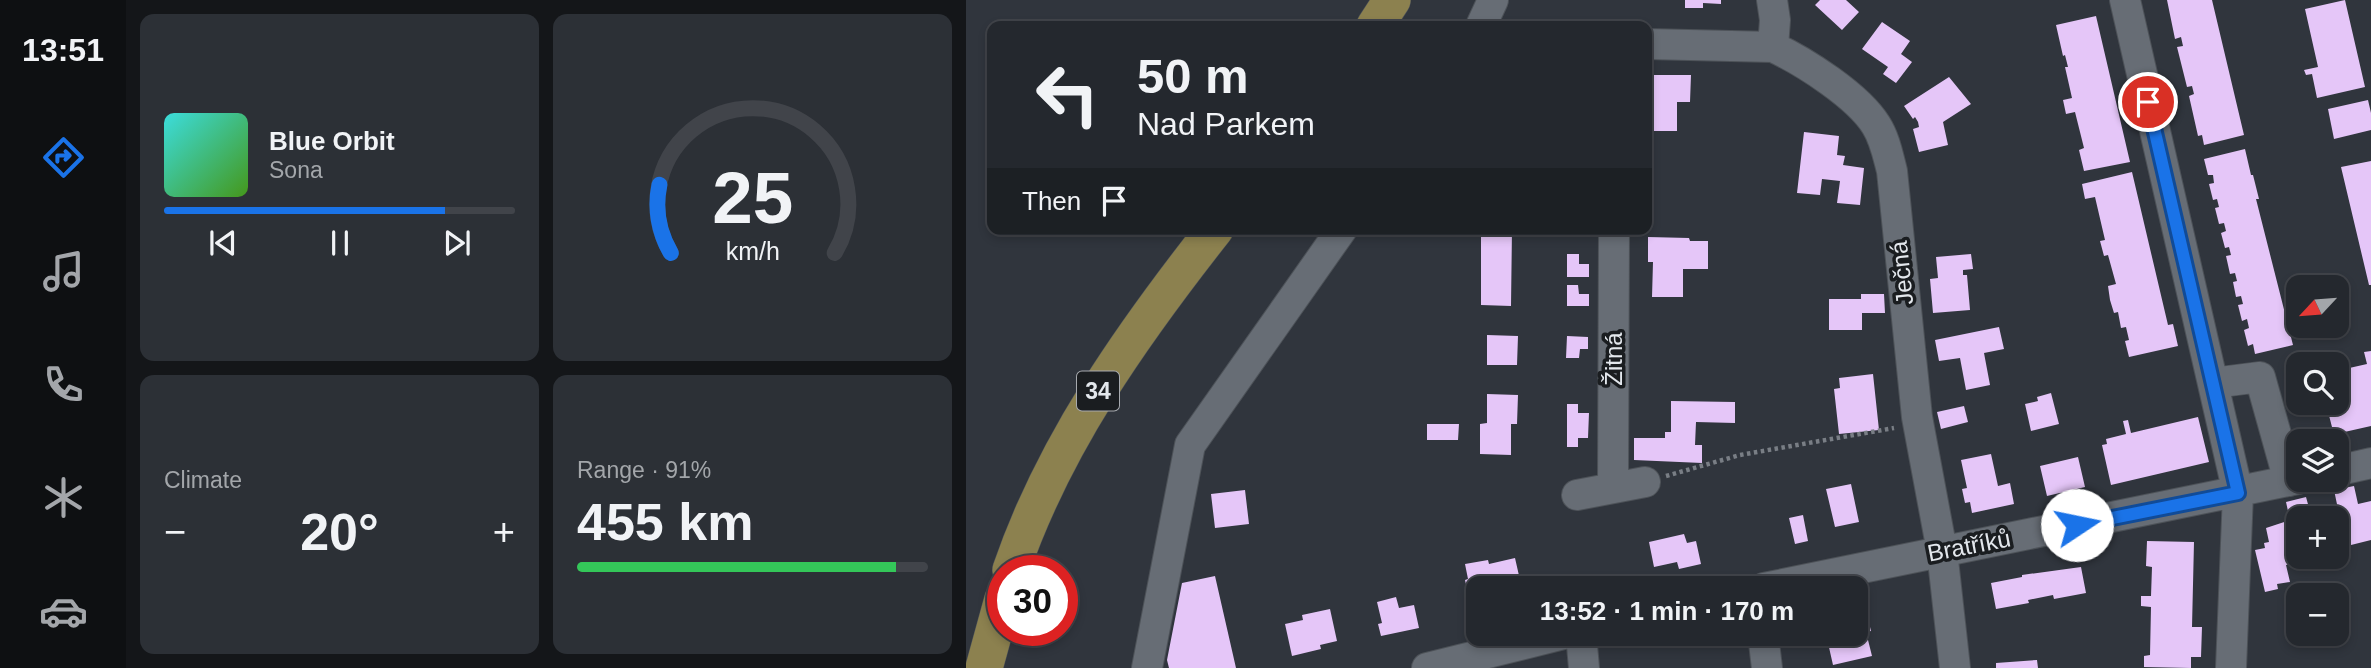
<!DOCTYPE html>
<meta charset="utf-8">
<style>
:root{--surface:#24282e;--page:#2c3036;--text:#f1f3f6;--muted:#a3a6aa;--line:#41444a;--accent:#1a73e8}
body{margin:0;font-family:Arial,sans-serif;background:var(--page);color:var(--text);height:100vh;display:flex;flex-direction:column;font-size:26px;white-space:nowrap}
*{box-sizing:border-box;margin:0}
p{font-size:23px;color:var(--muted)}
.icon{flex:none;width:38px;height:38px;fill:none;stroke:currentColor;stroke-width:2;stroke-linecap:round;stroke-linejoin:round}
.map{position:relative;flex:1;overflow:hidden}
.side{display:flex;flex-direction:column;gap:14px;padding:14px;background:#141619;width:840px}
.side>*{flex:none}
.guide{position:absolute;left:21px;top:21px;width:665px;height:214px;border-radius:14px;box-shadow:0 4px 10px #0003,0 0 0 2px var(--line);background:#24282e;color:var(--text);overflow:hidden}
.needle{width:46px;rotate:244deg}
.buttons{position:absolute;left:1320px;top:275px;display:grid;gap:14px}
.buttons a{display:grid;place-items:center;width:63px;height:63px;border-radius:14px;background:var(--surface);box-shadow:0 4px 10px #0003,0 0 0 2px var(--line);font-size:35px}
.speed{position:absolute;left:21px;top:555px;display:flex;gap:14px;font-size:35px;font-weight:700;text-align:center}
.speed>*{display:grid;place-content:center;width:91px;height:91px;border-radius:50%;background:var(--surface);box-shadow:0 4px 10px #0003,0 0 0 2px var(--line);line-height:1}
.speed .limit{border:10px solid #d22;background:#fff;color:#111}
.pin{position:absolute;display:grid;place-items:center;width:60px;height:60px;color:#fff;margin:-30px;border:4px solid #fff;border-radius:50%;box-shadow:0 2px 7px #0007}
.me{position:absolute;width:77px;margin:-38px;rotate:79deg;stroke-linejoin:round;filter:drop-shadow(0 0 5px #0008)}
.turn{display:flex;align-items:center;gap:24px;height:147px;padding:0 35px;font-size:32px}
.turn .icon{width:91px;height:91px;stroke-width:2.5}
.turn b{display:block;font-size:49px;line-height:60px}
.then{display:flex;align-items:center;height:66px;padding:0 35px;background:#0003;gap:14px;font-size:26px}
.big{font-size:52px;font-weight:700;line-height:1.1}
.side .widget{flex:1;display:flex;flex-direction:column;justify-content:center;gap:10px;min-width:0;padding:0 24px;border-radius:14px;background:var(--page)}
.side .dial{align-items:center;gap:0}
.dial svg{height:182px;overflow:visible;fill:none;stroke:var(--line);stroke-width:7;stroke-linecap:round;text-anchor:middle}
.dial text{fill:var(--text);stroke:none}
.song{display:flex;align-items:center;gap:21px}
.cover{width:84px;height:84px;border-radius:10px;background:linear-gradient(135deg,hsl(180 70% 55%),hsl(100 70% 35%))}
.played{height:7px;border-radius:4px;background:linear-gradient(90deg,var(--accent) 80%,var(--line) 80%)}
.keys{display:flex;justify-content:space-around;direction:ltr}
.heat{display:flex;justify-content:space-between;align-items:center;font-size:38px;direction:ltr}
.charge{height:10px;border-radius:5px;background:linear-gradient(90deg,#34c759 91%,var(--line) 0)}
.side .tiles{flex:1;display:grid;gap:14px;grid-template-columns:repeat(2,1fr)}
.trip{position:absolute;left:500px;top:576px;width:402px;height:70px;border-radius:14px;background:var(--surface);box-shadow:0 4px 10px #0003,0 0 0 2px var(--line);font-weight:700;line-height:70px;text-align:center}
main{display:flex;flex:1;min-height:0}
.menu{display:flex;flex-direction:column;width:126px;justify-content:space-around;align-items:center;background:#0e1012;color:var(--muted)}
.menu .icon{width:49px;height:49px}
.menu .on{color:var(--accent)}
.menu b{font-size:32px;color:var(--text)}
.map>svg:first-child{display:block}
.building{fill:#e5c6f8}
.lines{fill:none;stroke-linecap:round;stroke-linejoin:round}
.minor-casing{stroke:#4d5258;stroke-width:32}
.major-casing{stroke:#4d5258;stroke-width:38}
.path{stroke:#797e85;stroke-width:4.5;stroke-dasharray:3.5 3.5;stroke-linecap:butt}
.minor{stroke:#676d75;stroke-width:30}
.major{stroke:#8c814f;stroke-width:37}
.route-casing{stroke:#114b97;stroke-width:18}
.route{stroke:#1a73e8;stroke-width:12}
.labels{text-anchor:middle;stroke-width:7;stroke-linejoin:round;paint-order:stroke}
.shield{fill:#1a1d20;stroke:#a7aaaf;stroke-width:2}
.shield-label{font-size:23px;font-weight:bold;fill:#e3e7ec}
.street-label{font-size:24px;fill:#e3e7ec;stroke:#1a1d20}
</style>
<main>
<nav class="menu">
<b>13:51</b>
<svg class="icon on" aria-label="directions" viewBox="0 0 24 24"><path d="M12 3l9 9-9 9-9-9zM9 14v-3h6M13 9l2 2-2 2"/></svg>
<svg class="icon" aria-label="music" viewBox="0 0 24 24"><path d="M9 18V5l10-2v13"/><circle cx="6" cy="18" r="3"/><circle cx="16" cy="16" r="3"/></svg>
<svg class="icon" aria-label="phone" viewBox="0 0 24 24"><path d="M5 4h4l2 5-3 2q2 4 5 5l2-3 5 2v4C11 20 4 13 5 4z"/></svg>
<svg class="icon" aria-label="climate" viewBox="0 0 24 24"><path d="M12 3v18M4 7l16 10M4 17L20 7"/></svg>
<svg class="icon" aria-label="car" viewBox="0 0 24 24"><path d="M5 17H2v-5l4-1 3-4h7l3 4 3 1v5h-3M9 17h6M6 11h13"/><circle cx="7" cy="17" r="2"/><circle cx="17" cy="17" r="2"/></svg>
</nav>
<section class="side">
<div class="tiles">
<div class="widget">
<div class="song"><i class="cover"></i><div><b>Blue Orbit</b><p>Sona</p></div></div>
<div class="played"></div>
<div class="keys"><svg class="icon" aria-label="previous" viewBox="0 0 24 24"><path d="M18 5L8 12l10 7zM5 5v14"/></svg><svg class="icon" aria-label="pause" viewBox="0 0 24 24"><path d="M8 5v14M16 5v14"/></svg><svg class="icon" aria-label="next" viewBox="0 0 24 24"><path d="M6 5l10 7-10 7zM19 5v14"/></svg></div>
</div>
<div class="widget dial"><svg viewBox="0 0 100 80">
<path d="M14 69A42 42 0 1 1 86 69"/>
<path d="M14 69A42 42 0 0 1 9 39" stroke="#1a73e8"/>
<text x="50" y="56" font-size="32" font-weight="700">25</text>
<text x="50" y="72" font-size="11">km/h</text>
</svg></div>
<div class="widget"><p>Climate</p>
<div class="heat"><a>−</a><b class="big">20°</b><a>+</a></div>
</div>
<div class="widget"><p>Range · 91%</p><b class="big">455 km</b><div class="charge"></div></div>
</div>
</section>
<div class="map">
<svg width="1405" height="668" viewBox="0 0 1405 668">
<rect width="100%" height="100%" fill="#30353d"/>
<path class="building" d="M719,0H755V4L737,3V8H719Z
M854,0H880L893,12L876,30L849,5Z
M1201,0H1246L1278,135L1238,145L1236,135L1232,136L1223,96L1228,94L1226,86L1221,87L1211,47L1217,46L1215,37L1209,39Z
M1379,0L1399,87L1351,98L1346,74L1340,75L1338,70L1352,67L1339,9Z
M1130,16L1164,162L1118,171L1113,150L1118,148L1109,112L1100,114L1097,100L1106,98L1099,67H1102L1099,55L1097,56L1090,25Z
M916,22L944,41L935,54L946,62L930,83L917,74L922,67L896,49Z
M683,75H725L724,102H711V131H681Z
M983,77L1005,104L977,122L982,145L953,152L947,129L953,127L952,122L949,117L947,119L938,106Z
M1402,100L1405,113V130L1368,139L1362,109Z
M838,132L873,136L871,155L879,156L877,165L898,168L894,205L871,203L874,181L856,179L854,195L831,193Z
M1279,149L1285,175H1287L1293,199H1290L1327,345L1289,354L1287,344L1282,346L1278,330L1283,328L1281,319L1276,321L1272,305L1277,304L1275,296L1270,297L1267,282L1271,281L1269,273L1264,274L1260,256L1265,255L1263,247L1259,248L1255,233L1260,231L1258,223L1253,224L1249,208L1253,207L1251,199L1247,200L1243,184L1248,183L1247,175H1242L1238,159Z
M1405,161V285H1403L1375,167Z
M1166,172L1202,325L1207,324L1212,346L1163,357L1159,341L1163,340L1160,327L1155,328L1152,312L1148,313L1144,300L1142,286L1150,284L1142,255L1138,256L1134,241L1139,240L1129,197L1119,199L1116,184Z
M515,229H546L545,306L515,305Z
M682,237L723,238L724,241H742V269H717V297H686L687,262H682Z
M601,254H613V264H623V277H601Z
M1005,254L1007,269L997,270V275H1001L1004,310L967,313L964,279L972,278L970,257Z
M601,285H612L613,294H623V306H601Z
M895,294H918L919,313H896V330H863V299H895Z
M1033,327L1038,349L1018,353L1024,385L1000,390L994,358L973,361L969,340Z
M521,335L552,336L551,365H521Z
M601,336L622,337V349H614L613,358H600Z
M1405,351V426L1374,433L1366,427L1360,404L1370,402V371L1401,364L1398,352Z
M907,374L913,430L873,434L868,389L874,388L873,378Z
M1085,393L1093,424L1065,431L1059,404L1072,401L1071,397Z
M521,394L552,395L551,424H545V455L514,454V424L521,423Z
M705,401L769,402V423L730,422L729,445H736V463L668,460V438H699V432H705Z
M601,404H612V413H623L622,438H612V447H601Z
M998,406L1002,422L975,429L971,412Z
M1232,417L1243,462L1145,485L1136,445L1141,444L1140,439L1160,434L1157,421L1162,420L1165,433Z
M461,424H493L492,440H461Z
M1025,454L1032,486L1044,483L1048,504L1006,513L1004,502L999,503L996,489L1001,488L995,460Z
M1112,457L1119,487L1081,496L1074,466Z
M885,484L893,522L869,527L860,489Z
M1388,486L1392,504L1405,501V540L1377,547L1378,551L1370,553V518H1332L1331,562L1320,565L1324,582L1311,584L1312,589L1299,592L1289,550L1299,548L1298,543L1303,542L1300,528L1324,520L1320,502L1340,497L1345,515L1359,512L1372,509L1368,490Z
M279,490L283,524L249,528L245,494Z
M837,515L842,541L829,544L823,518Z
M718,534L721,543L730,541L735,564L713,569L711,562L688,567L683,542Z
M1181,541L1228,542L1226,627H1236L1235,657H1225V668L1178,667V656L1184,655L1185,607L1175,606V596H1185L1186,567L1180,566Z
M549,558L554,580L527,586L528,588H513V613L510,614L505,589H501L499,580L502,579L499,564L522,560L523,564Z
M1115,567L1120,593L1088,599L1087,595L1062,600L1063,603L1030,609L1025,583L1056,577V575Z
M249,576L270,668H203L201,660L216,583Z
M430,597L433,608L448,605L453,628L415,636L412,624L416,623L411,602Z
M364,609L371,641L354,645L355,649L326,656L319,624L337,620L336,615Z
M900,611L905,631L900,632L906,656L867,665L862,643L873,641L872,637L877,636L876,634H891V613Z
M1071,660L1072,668H1030V663Z"/>
<g class="lines">
<g class="minor-casing">
<path id="minor" d="M806,0L809,20L807,47C839,62 892,96 910,125C919,139 922,156 926,171L951,417L976,551L989,668
M1159,0L1272,493L1265,668
M515,26L527,0
M681,44L807,47
M1247,383L1294,377L1323,481
M1370,471L1405,463
M647,488L648,229
M611,495L679,482
M798,588L1332,479
M615,634L618,668
M797,634L801,668
M181,668L224,445L376,229
M461,668L598,634"/>
</g>
<g class="major-casing">
<path id="major" d="M409,26L426,0
M45,570C88,444 167,333 249,229
M18,668L37,599"/>
</g>
<path class="path" d="M700,476L774,455L928,428"/>
<use href="#minor" class="minor"/>
<use href="#major" class="major"/>
</g>
<g class="lines">
<g class="route-casing">
<path id="route" d="M1111,525L1272,493L1182,102"/>
</g>
<use href="#route" class="route"/>
</g>
<g class="labels">
<rect class="shield" x="111" y="371.5" width="42" height="39" rx="5"/>
<g class="shield-label">
<text x="132" y="399">34</text>
</g>
<g class="street-label">
<text transform="translate(936 273) rotate(-96)" y="8">Ječná</text>
<text transform="translate(648 359) rotate(-90)" y="8">Žitná</text>
<text transform="translate(1003 546) rotate(-11)" y="8">Bratříků</text>
</g>
</g>
</svg>
<div class="buttons">
<a><svg class="needle" viewBox="-14 -14 28 28"><path d="M0-13l5 13h-10z" fill="#e53935"/><path d="M0 13l5-13h-10z" fill="#a3a6aa"/></svg></a>
<a><svg class="icon" aria-label="search" viewBox="0 0 24 24"><circle cx="10" cy="10" r="6"/><path d="M15 15l6 6"/></svg></a>
<a><svg class="icon" aria-label="layers" viewBox="0 0 24 24"><path d="M12 4l9 5-9 5-9-5zM3 14l9 5 9-5"/></svg></a>
<a>+</a>
<a>−</a>
</div>
<div class="speed"><div class="limit">30</div></div>
<div class="pin" style="left:1182px;top:102px;background:#d93025"><svg class="icon" aria-label="arrive" viewBox="0 0 24 24"><path d="M6 21V4h12l-3 4 3 4H6"/></svg></div>
<svg class="me" style="left:1111px;top:525px" viewBox="-20 -20 40 40"><circle r="19" fill="#fff"/><path d="M0-13L10 11 0 6-10 11z" fill="#1a73e8"/></svg>
<div class="trip">13:52 · 1 min · 170 m</div>
<div class="guide">
<div class="turn"><svg class="icon" aria-label="left" viewBox="0 0 24 24"><path d="M17 20v-9H6M10 6l-5 5 5 5"/></svg><div><b>50 m</b>Nad Parkem</div></div>
<div class="then">Then<svg class="icon" aria-label="arrive" viewBox="0 0 24 24"><path d="M6 21V4h12l-3 4 3 4H6"/></svg></div>
</div>
</div>
</main>
